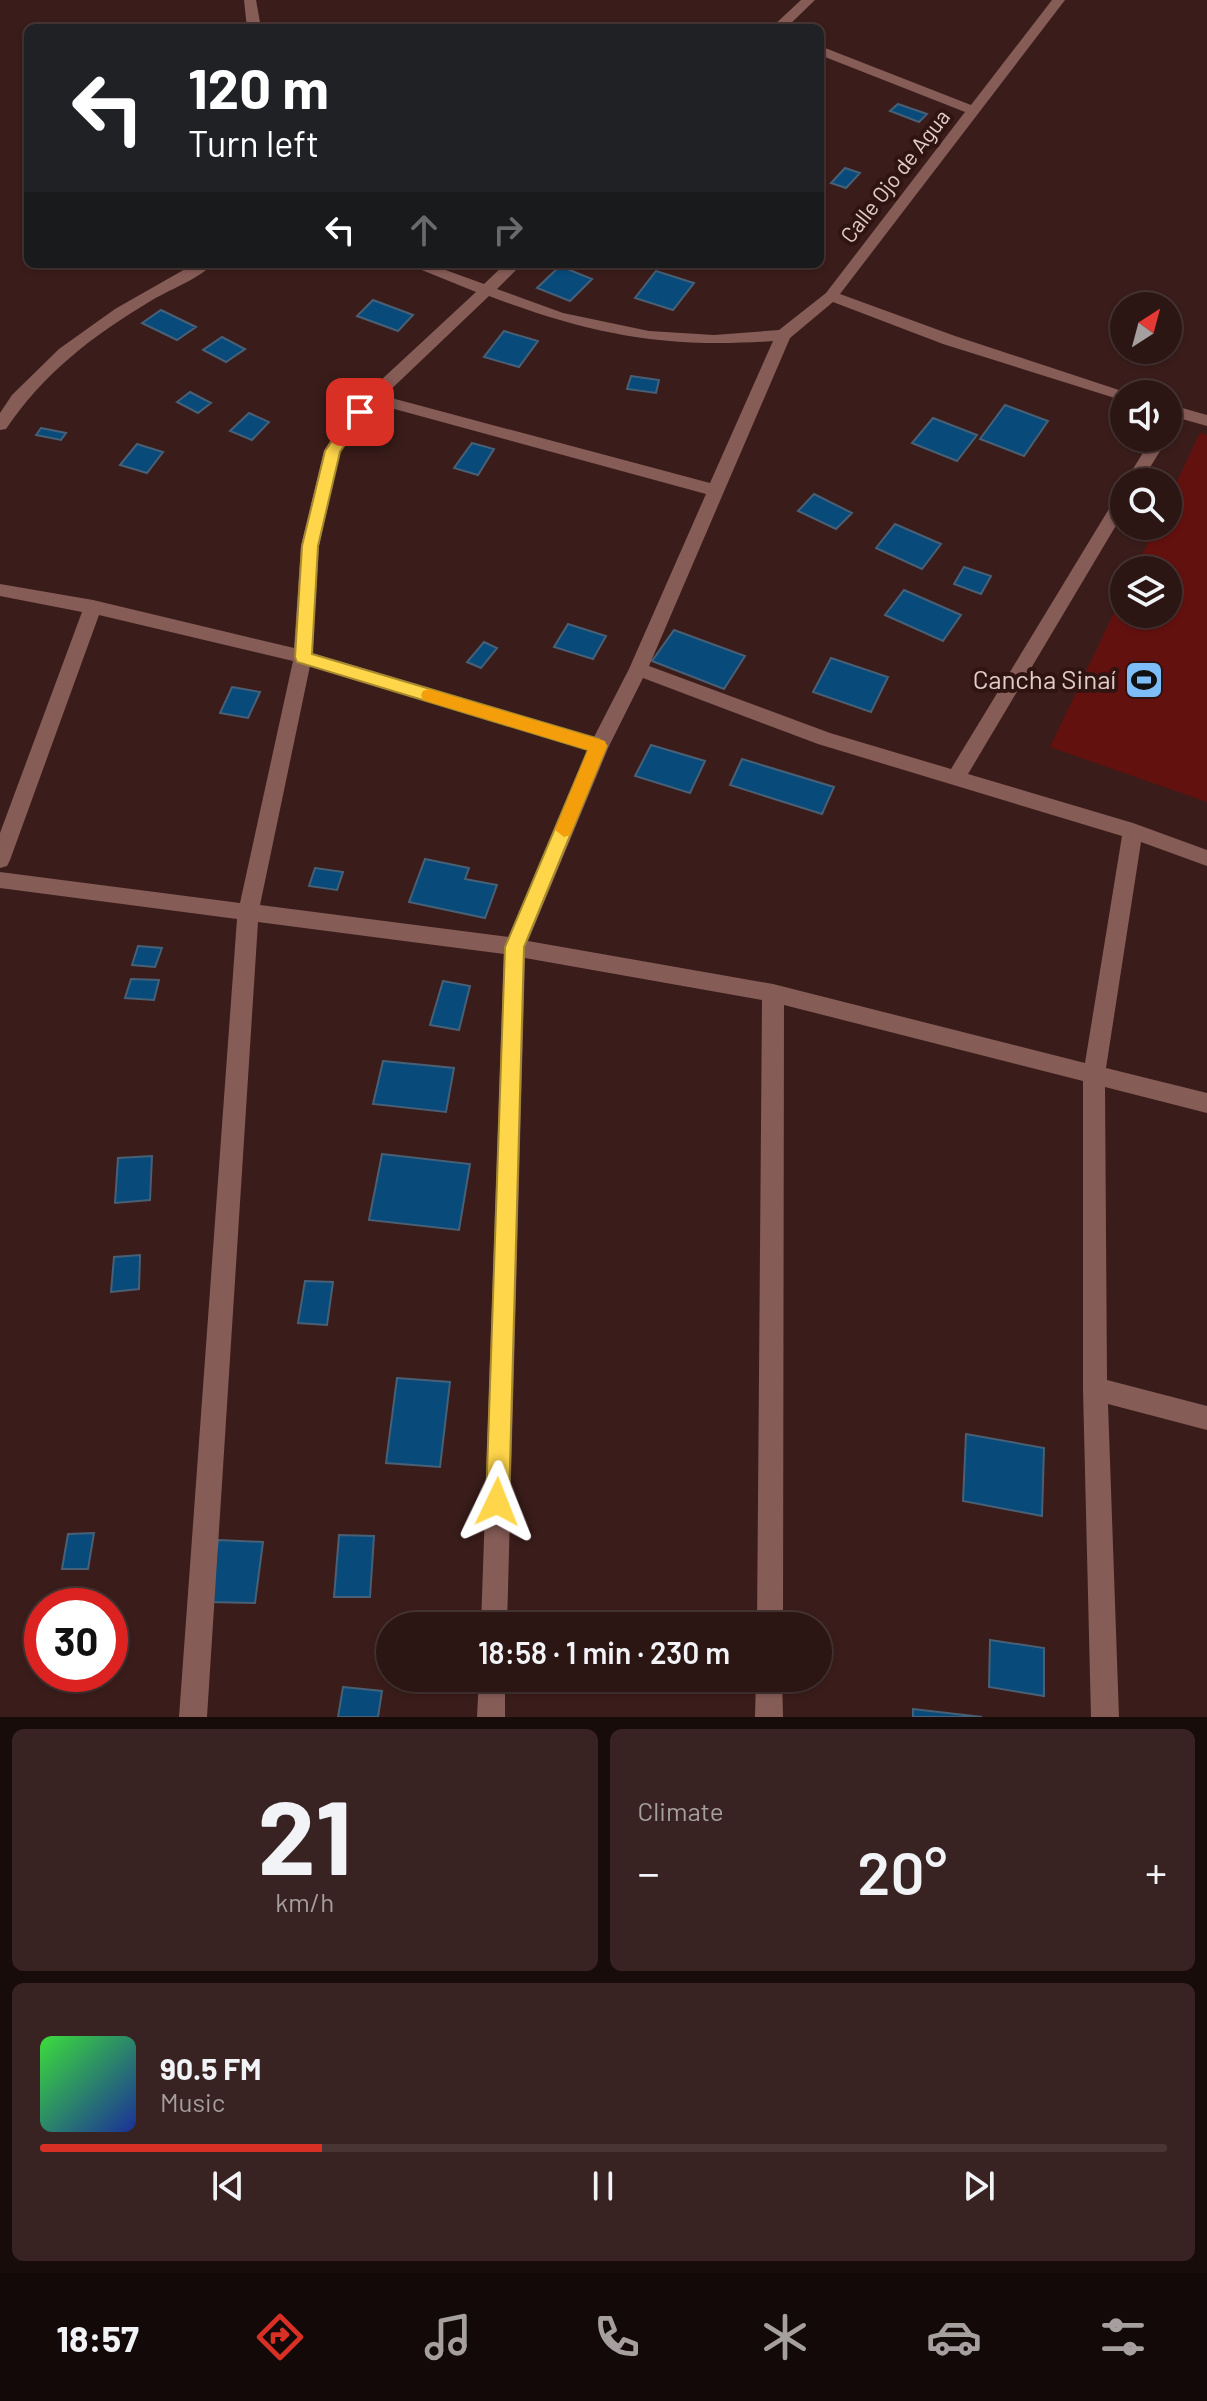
<!DOCTYPE html>
<meta charset="utf-8">
<style>
:root{--surface:#2c1614;--page:#382322;--text:#f1f3f6;--muted:#a69fa0;--line:#483534;--accent:#d93025}
body{margin:0;font-family:Barlow,sans-serif;background:var(--page);color:var(--text);height:100vh;display:flex;flex-direction:column;font-size:30px;white-space:nowrap}
*{box-sizing:border-box;margin:0}
p{font-size:26px;color:var(--muted)}
.icon{flex:none;width:44px;height:44px;fill:none;stroke:currentColor;stroke-width:2;stroke-linecap:round;stroke-linejoin:round}
.map{position:relative;height:1717px;overflow:hidden}
.drawer{display:flex;flex-direction:column;gap:12px;padding:12px;background:#180c0b;flex:1}
.drawer>*{flex:none}
.hud{position:absolute;left:24px;top:24px;width:800px;height:244px;border-radius:12px;box-shadow:0 2px 6px #0004,0 0 0 2px var(--line);background:#202124;color:#fff;overflow:hidden}
.needle{width:52px;rotate:36deg}
.tools{position:absolute;left:1110px;top:292px;display:grid;gap:16px}
.tools a{display:grid;place-items:center;width:72px;height:72px;border-radius:50%;background:var(--surface);box-shadow:0 2px 6px #0004,0 0 0 2px var(--line);font-size:40px}
.speed{position:absolute;left:24px;top:1588px;display:flex;gap:16px;font-size:40px;font-weight:700;text-align:center}
.speed>*{display:grid;place-content:center;width:104px;height:104px;border-radius:50%;background:var(--surface);box-shadow:0 2px 6px #0004,0 0 0 2px var(--line);line-height:1}
.speed .limit{border:12px solid #d22;background:#fff;color:#111}
.pin{position:absolute;display:grid;place-items:center;width:68px;height:68px;color:#fff;margin:-34px;border-radius:16px;box-shadow:0 4px 12px #0006}
.me{position:absolute;width:88px;margin:-44px;rotate:2deg;stroke-linejoin:round;filter:drop-shadow(0 0 6px #0008)}
.turn{display:flex;align-items:center;gap:28px;height:168px;padding:0 32px;font-size:36px}
.turn .icon{width:104px;height:104px;stroke-width:2.5}
.turn b{display:block;font-size:56px;line-height:68px}
.lanes{display:flex;align-items:center;height:76px;padding:0 32px;background:#0003;justify-content:center;gap:40px;direction:ltr}
.lanes .off{opacity:.35}
.big{font-size:60px;font-weight:600;line-height:1.1}
.drawer .card{flex:1;display:flex;flex-direction:column;justify-content:center;gap:12px;min-width:0;padding:0 28px;border-radius:12px;background:var(--page)}
.drawer .dial{align-items:center;gap:0}
.dial b{font-size:104px;line-height:1}
.song{display:flex;align-items:center;gap:24px}
.cover{width:96px;height:96px;border-radius:12px;background:linear-gradient(135deg,hsl(120 70% 55%),hsl(230 70% 35%))}
.played{height:8px;border-radius:4px;background:linear-gradient(90deg,var(--accent) 25%,var(--line) 25%)}
.keys{display:flex;justify-content:space-around;direction:ltr}
.heat{display:flex;justify-content:space-between;align-items:center;font-size:44px;direction:ltr}
.drawer .tiles{flex:1;display:grid;gap:12px;grid-template-columns:1fr 1fr}
.card:last-child{grid-column:span 2}
.trip{position:absolute;left:376px;top:1612px;width:456px;height:80px;border-radius:40px;background:var(--surface);box-shadow:0 2px 6px #0004,0 0 0 2px var(--line);font-weight:600;line-height:80px;text-align:center}
.dock{display:flex;height:128px;justify-content:space-around;align-items:center;background:#120908;color:var(--muted)}
.dock .icon{width:56px;height:56px}
.dock .on{color:var(--accent)}
.dock b{font-size:36px;color:var(--text)}
.map>svg:first-child{display:block}
.green{fill:#63110f}
.building{fill:#084a7a;stroke:#486076;stroke-width:2}
.lines{fill:none;stroke-linecap:round;stroke-linejoin:round}
.minor{fill:#865c57;fill-rule:evenodd}
.route{fill:#ffd54a;stroke:#a68a30;stroke-width:2}
.slow{fill:#f59e0b}
.labels{text-anchor:middle;stroke-width:8;stroke-linejoin:round;paint-order:stroke}
.far-street-label{font-size:22px;fill:#e1cdca;stroke:#301411}
.poi-label{font-size:26px;fill:#e1cdca;stroke:#301411;text-anchor:end}
</style>
<div class="map">
<svg width="1207" height="1717" viewBox="0 0 1207 1717">
<rect width="100%" height="100%" fill="#3a1d1a"/>
<path class="green" d="M1200,433L1207,435V802L1050,747L1124,592V614H1168V570H1135L1156,526H1168V500Z"/>
<path class="building" d="M898,104L927,114L919,122L890,111Z
M845,168L860,173L846,188L831,183Z
M560,266L592,279L570,301L537,288Z
M656,271L694,283L673,310L635,298Z
M373,300L413,315L398,331L357,316Z
M161,310L196,327L177,340L142,323Z
M504,331L538,341L519,367L484,357Z
M222,337L245,349L226,362L203,350Z
M631,376L659,380L656,393L627,389Z
M190,392L211,403L198,413L177,402Z
M1005,405L1048,421L1024,456L980,439Z
M249,413L269,422L252,440L230,431Z
M933,418L977,435L957,461L912,443Z
M41,428L66,433L61,440L36,435Z
M472,443L494,449L478,475L454,468Z
M137,444L163,452L147,473L120,465Z
M814,494L852,513L836,529L798,511Z
M895,524L941,544L922,569L876,548Z
M964,567L991,576L981,594L954,584Z
M904,590L961,615L943,641L885,615Z
M568,624L606,636L593,659L554,647Z
M674,630L745,656L724,689L652,661Z
M484,642L497,648L481,668L467,662Z
M831,658L888,677L871,712L813,692Z
M232,687L260,692L248,718L220,713Z
M651,745L705,761L690,793L635,776Z
M742,759L834,787L822,814L730,785Z
M425,859L469,868L465,879L497,885L485,918L409,902Z
M315,868L343,872L337,890L309,886Z
M138,946L162,948L155,967L132,965Z
M131,979L159,980L154,1000L125,998Z
M443,981L470,986L459,1030L430,1025Z
M383,1061L454,1068L446,1112L373,1104Z
M382,1154L470,1164L459,1230L369,1220Z
M152,1156L150,1200L115,1203L118,1158Z
M140,1255L139,1289L111,1292L114,1257Z
M305,1281L333,1282L327,1325L298,1323Z
M397,1378L450,1382L440,1467L386,1463Z
M966,1434L1044,1448L1042,1516L963,1501Z
M94,1533L88,1569H62L68,1534Z
M339,1535L374,1536L370,1597H334Z
M218,1540L263,1542L255,1603L209,1602Z
M990,1640L1044,1648V1696L989,1687Z
M343,1687L382,1691L378,1717H338Z
M913,1709L982,1717H913Z"/>
<g class="lines">
<path class="minor" d="M244,0H256L261,28H247Z
M801,0H815L786,28H771Z
M1052,0H1065L840,294L955,336L1131,394H1124V400L1118,399L943,344L833,302L790,338L649,666L830,733L951,769L1118,494L1124,492V512L968,774L1133,823L1207,850V866L1141,842L1106,1068L1207,1093V1113L1105,1087L1107,1380L1207,1406V1430L1108,1404L1119,1717H1091L1083,1389V1081L784,1005L783,1626H757L762,1000L525,958L507,1626H481L504,954L258,922L207,1717H179L237,919L0,888V872L240,903L293,661L99,615L10,860L7,866L0,868V833L82,612L0,596V584L93,600L294,648L301,546L324,451L342,421L366,394L476,292L407,264H429L484,284L505,264H522L497,289L563,313L649,331L714,335L779,330L826,293L965,112L820,55V46L971,105ZM489,296C590,334 664,349 773,341L710,483L384,396ZM376,404L706,494L629,669L594,737L312,653L319,546L340,451L354,429ZM310,666L588,750L509,937L260,905ZM643,678L818,744L1122,836L1085,1063L773,984L528,941L609,746Z
M194,264H213C197,280 168,290 149,302C92,336 43,374 6,429L0,430V413L12,395L59,349L115,309Z
M1168,404L1207,415V426L1168,415Z
M1152,438H1168L1141,482H1125Z
M479,1678H505V1717H477Z
M756,1678H782L783,1717H755Z"/>
</g>
<path class="route" d="M360,407L367,412L340,452L318,546L312,654L599,739L607,746L524,947L509,1502L506,1510L497,1514L489,1510L486,1502L505,947L588,750L297,662L295,657L302,546L325,451L355,408Z"/>
<path class="slow" d="M429,689L605,741L607,746L570,835L564,837L555,830L588,750L423,700L421,695L423,691Z"/>
<defs>
<g id="stadium-square" transform="scale(2)"><rect x="-9" y="-9" width="18" height="18" rx="4" fill="#7dbef9" stroke="#301411"/><path d="M0-5a6.5 5 0 1 0 0 10a6.5 5 0 1 0 0-10ZM-3.5-1.8h7v3.6h-7Z" fill="#111"/></g>
</defs>
<g fill-rule="evenodd">
<use href="#stadium-square" x="1144" y="680"/>
</g>
<g class="labels">
<g class="far-street-label">
<text transform="translate(895 176) rotate(-52)" y="8">Calle Ojo de Agua</text>
</g>
<g class="poi-label">
<text x="1116" y="689">Cancha Sinaí</text>
</g>
</g>
</svg>
<div class="tools">
<a><svg class="needle" viewBox="-14 -14 28 28"><path d="M0-13l5 13h-10z" fill="#e53935"/><path d="M0 13l5-13h-10z" fill="#a69fa0"/></svg></a>
<a><svg class="icon" aria-label="sound" viewBox="0 0 24 24"><path d="M4 9h4l5-4v14l-5-4H4zM17 9q2 3 0 6"/></svg></a>
<a><svg class="icon" aria-label="search" viewBox="0 0 24 24"><circle cx="10" cy="10" r="6"/><path d="M15 15l6 6"/></svg></a>
<a><svg class="icon" aria-label="layers" viewBox="0 0 24 24"><path d="M12 4l9 5-9 5-9-5zM3 14l9 5 9-5"/></svg></a>
</div>
<div class="speed"><div class="limit">30</div></div>
<div class="pin" style="left:360px;top:412px;background:#d93025"><svg class="icon" aria-label="arrive" viewBox="0 0 24 24"><path d="M6 21V4h12l-3 4 3 4H6"/></svg></div>
<svg class="me" style="left:497px;top:1502px" viewBox="-20 -20 40 40"><path d="M0-17L14 15 0 8-14 15z" fill="#ffd54a" stroke="#fff" stroke-width="4"/></svg>
<div class="trip">18:58 · 1 min · 230 m</div>
<div class="hud">
<div class="turn"><svg class="icon" aria-label="left" viewBox="0 0 24 24"><path d="M17 20v-9H6M10 6l-5 5 5 5"/></svg><div><b>120 m</b>Turn left</div></div>
<div class="lanes"><svg class="icon" aria-label="left" viewBox="0 0 24 24"><path d="M17 20v-9H6M10 6l-5 5 5 5"/></svg><svg class="icon off" aria-label="ahead" viewBox="0 0 24 24"><path d="M12 20V5M6 11l6-6 6 6"/></svg><svg class="icon off" aria-label="right" viewBox="0 0 24 24"><path d="M7 20v-9h11M14 6l5 5-5 5"/></svg></div>
</div>
</div>
<section class="drawer">
<div class="tiles">
<div class="card dial"><b>21</b><p>km/h</p></div>
<div class="card"><p>Climate</p>
<div class="heat"><a>−</a><b class="big">20°</b><a>+</a></div>
</div>
<div class="card">
<div class="song"><i class="cover"></i><div><b>90.5 FM</b><p>Music</p></div></div>
<div class="played"></div>
<div class="keys"><svg class="icon" aria-label="previous" viewBox="0 0 24 24"><path d="M18 5L8 12l10 7zM5 5v14"/></svg><svg class="icon" aria-label="pause" viewBox="0 0 24 24"><path d="M8 5v14M16 5v14"/></svg><svg class="icon" aria-label="next" viewBox="0 0 24 24"><path d="M6 5l10 7-10 7zM19 5v14"/></svg></div>
</div>
</div>
</section>
<nav class="dock">
<b>18:57</b>
<svg class="icon on" aria-label="directions" viewBox="0 0 24 24"><path d="M12 3l9 9-9 9-9-9zM9 14v-3h6M13 9l2 2-2 2"/></svg>
<svg class="icon" aria-label="music" viewBox="0 0 24 24"><path d="M9 18V5l10-2v13"/><circle cx="6" cy="18" r="3"/><circle cx="16" cy="16" r="3"/></svg>
<svg class="icon" aria-label="phone" viewBox="0 0 24 24"><path d="M5 4h4l2 5-3 2q2 4 5 5l2-3 5 2v4C11 20 4 13 5 4z"/></svg>
<svg class="icon" aria-label="climate" viewBox="0 0 24 24"><path d="M12 3v18M4 7l16 10M4 17L20 7"/></svg>
<svg class="icon" aria-label="car" viewBox="0 0 24 24"><path d="M5 17H2v-5l4-1 3-4h7l3 4 3 1v5h-3M9 17h6M6 11h13"/><circle cx="7" cy="17" r="2"/><circle cx="17" cy="17" r="2"/></svg>
<svg class="icon" aria-label="filters" viewBox="0 0 24 24"><path d="M4 7h16M4 17h16"/><circle cx="9" cy="7" r="2"/><circle cx="15" cy="17" r="2"/></svg>
</nav>
